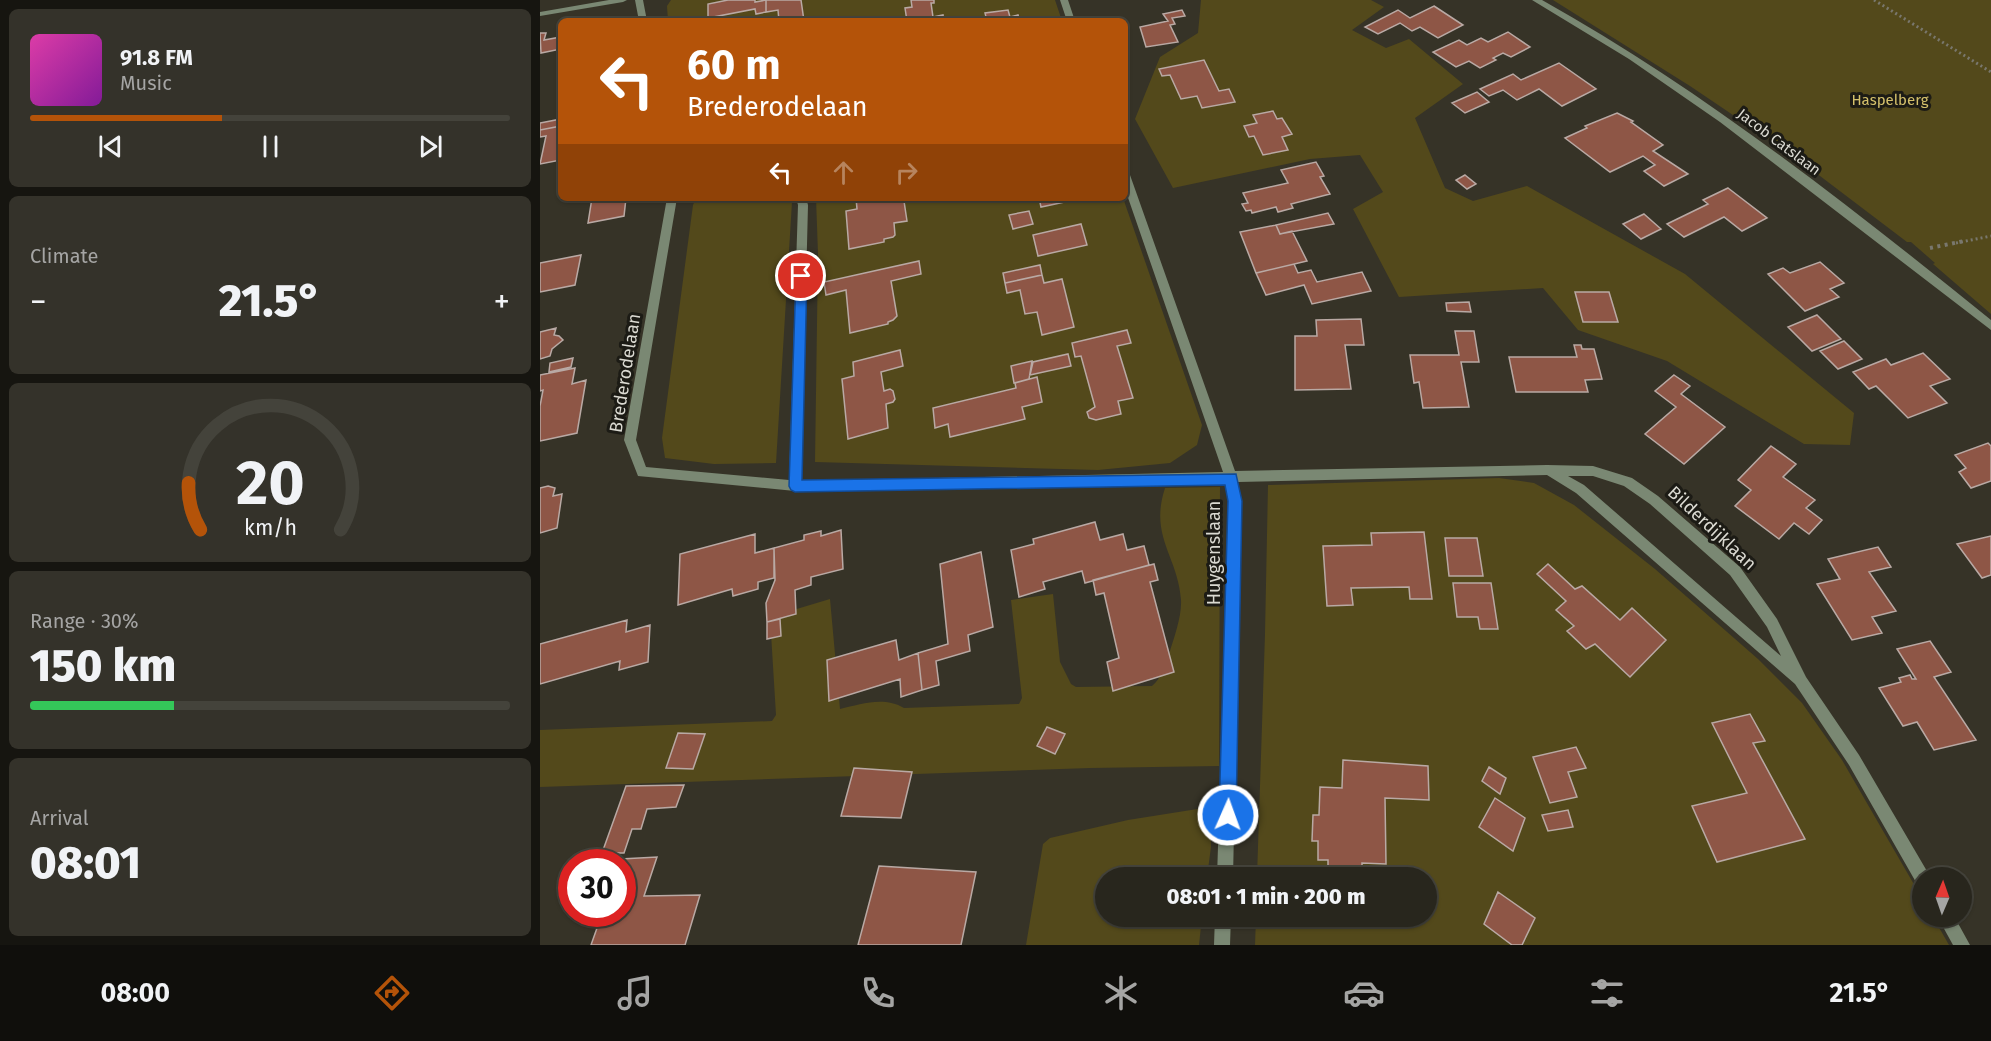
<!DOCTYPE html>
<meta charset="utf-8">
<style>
:root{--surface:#28261d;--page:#34322a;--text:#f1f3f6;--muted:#a5a5a4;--line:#44433b;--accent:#b45309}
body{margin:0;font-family:"Fira Sans",sans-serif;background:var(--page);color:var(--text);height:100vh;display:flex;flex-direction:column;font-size:22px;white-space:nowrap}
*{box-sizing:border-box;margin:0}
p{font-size:20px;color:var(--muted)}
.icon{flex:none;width:33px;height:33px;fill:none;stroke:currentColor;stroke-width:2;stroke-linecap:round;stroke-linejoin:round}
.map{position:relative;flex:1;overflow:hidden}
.details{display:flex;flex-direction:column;gap:9px;padding:9px;background:#161510;width:540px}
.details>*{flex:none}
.guide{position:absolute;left:18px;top:18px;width:570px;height:183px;border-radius:9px;box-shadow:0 2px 4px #0004,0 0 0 2px var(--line);background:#b45309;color:#fff;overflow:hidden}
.needle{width:39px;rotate:2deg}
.buttons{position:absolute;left:1372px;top:867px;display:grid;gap:12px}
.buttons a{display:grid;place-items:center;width:60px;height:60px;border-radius:50%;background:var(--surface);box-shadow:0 2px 4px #0004,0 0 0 2px var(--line);font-size:30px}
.speed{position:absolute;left:18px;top:849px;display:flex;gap:12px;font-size:30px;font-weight:700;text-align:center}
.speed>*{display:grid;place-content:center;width:78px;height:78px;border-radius:50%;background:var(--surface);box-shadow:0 2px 4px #0004,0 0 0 2px var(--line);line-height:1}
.speed .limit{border:9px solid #d22;background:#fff;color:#111}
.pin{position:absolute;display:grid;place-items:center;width:51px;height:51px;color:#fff;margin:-26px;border:3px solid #fff;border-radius:50%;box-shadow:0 2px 6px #0007}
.me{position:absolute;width:66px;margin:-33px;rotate:2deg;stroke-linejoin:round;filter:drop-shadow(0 0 4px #0008)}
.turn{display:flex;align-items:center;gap:21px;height:126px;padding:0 30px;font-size:27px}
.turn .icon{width:78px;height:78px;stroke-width:2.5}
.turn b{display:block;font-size:42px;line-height:51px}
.lanes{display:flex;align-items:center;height:57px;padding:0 30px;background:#0003;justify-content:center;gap:30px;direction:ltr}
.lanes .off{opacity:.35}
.big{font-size:45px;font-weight:800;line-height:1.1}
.details .card{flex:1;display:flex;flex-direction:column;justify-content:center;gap:9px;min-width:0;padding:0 21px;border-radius:9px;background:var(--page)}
.details .dial{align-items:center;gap:0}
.dial svg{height:156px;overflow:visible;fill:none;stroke:var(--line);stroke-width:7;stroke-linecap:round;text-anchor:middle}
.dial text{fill:var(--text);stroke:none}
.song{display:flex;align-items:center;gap:18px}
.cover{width:72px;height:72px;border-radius:9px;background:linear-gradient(135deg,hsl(320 70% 55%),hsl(290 70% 35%))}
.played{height:6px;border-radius:3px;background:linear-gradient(90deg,var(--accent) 40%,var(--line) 40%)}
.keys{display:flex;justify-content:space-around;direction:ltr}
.heat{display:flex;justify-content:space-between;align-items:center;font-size:33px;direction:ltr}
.charge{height:9px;border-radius:4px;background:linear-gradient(90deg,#34c759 30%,var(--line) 0)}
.trip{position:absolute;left:555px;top:867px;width:342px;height:60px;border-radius:30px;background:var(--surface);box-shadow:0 2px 4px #0004,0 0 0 2px var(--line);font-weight:800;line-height:60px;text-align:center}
.menu{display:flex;height:96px;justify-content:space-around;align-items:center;background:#100f0c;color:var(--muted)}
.menu .icon{width:42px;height:42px}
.menu .on{color:var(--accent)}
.menu b{font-size:27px;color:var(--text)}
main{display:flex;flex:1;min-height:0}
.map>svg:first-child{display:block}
.green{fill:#53491b}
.building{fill:#8e5646;stroke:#b9a9a4;stroke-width:1.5}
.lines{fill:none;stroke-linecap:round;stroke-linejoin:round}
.path-far1{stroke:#79776d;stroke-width:3;stroke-dasharray:2 3;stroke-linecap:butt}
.path{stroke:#79776d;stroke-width:4;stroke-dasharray:3 4.5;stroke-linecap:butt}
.minor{fill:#7a8873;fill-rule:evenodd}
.route{fill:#1a73e8;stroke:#114b97;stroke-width:1.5}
.labels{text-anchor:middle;stroke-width:6;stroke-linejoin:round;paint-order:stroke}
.far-park-label{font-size:15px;fill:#d4c06b;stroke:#1c1b15}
.far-street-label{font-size:15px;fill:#dbdad2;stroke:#1c1b15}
.street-label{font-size:18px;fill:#dbdad2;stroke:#1c1b15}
</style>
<main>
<section class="details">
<div class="card">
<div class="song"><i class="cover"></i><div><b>91.8 FM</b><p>Music</p></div></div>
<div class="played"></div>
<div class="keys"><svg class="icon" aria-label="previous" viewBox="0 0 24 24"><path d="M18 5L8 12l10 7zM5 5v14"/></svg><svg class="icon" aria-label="pause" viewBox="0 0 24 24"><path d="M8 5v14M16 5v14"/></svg><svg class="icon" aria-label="next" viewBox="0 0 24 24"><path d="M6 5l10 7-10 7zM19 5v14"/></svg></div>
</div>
<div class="card"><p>Climate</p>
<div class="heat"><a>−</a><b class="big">21.5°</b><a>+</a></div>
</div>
<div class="card dial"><svg viewBox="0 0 100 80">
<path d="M14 69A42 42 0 1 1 86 69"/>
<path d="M14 69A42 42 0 0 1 8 45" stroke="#b45309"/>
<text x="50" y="56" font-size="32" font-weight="700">20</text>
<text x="50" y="72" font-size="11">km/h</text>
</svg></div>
<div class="card"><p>Range · 30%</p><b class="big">150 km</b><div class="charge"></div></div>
<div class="card"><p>Arrival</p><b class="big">08:01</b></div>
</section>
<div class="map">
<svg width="1451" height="945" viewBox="0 0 1451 945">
<rect width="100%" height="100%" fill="#363327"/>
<path class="green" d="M131,0H515L522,21H128L127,6Z
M661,0H831L844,7L812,30L846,48L869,39L923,84L875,118L905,188L933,201L987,186L1145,274L1314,413L1310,445L1264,444L1127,361L1038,330L1003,288L859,297L813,209L843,192L820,155L770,159L633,188L595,119L620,57L658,33Z
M1013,0H1451V314L1393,264L1395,263L1371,242H1367L1255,157L1150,86Z
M156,198H249L252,202L236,463L174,464L125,458L122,438L153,205Z
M276,198H583L662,425L657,445L630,463L558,470L275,462L278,254Z
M959,478L994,483L1034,505L1115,569L1218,659L1262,703L1302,760L1383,900V916L1393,917L1409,945H715L716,917L886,916V878L717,877L725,634L728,485Z
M680,487L679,766L550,768L0,787V730L232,721L236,715L230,617L290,599L300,709C321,704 344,696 364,708L479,704L482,698L471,600L513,594L520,662L531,684L536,687L612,686C622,678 624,666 629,654C634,638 642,616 641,600C638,556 609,537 625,488Z
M670,807L671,847L667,877L566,878V916L662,917L659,945H486L503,844L510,838L588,820Z"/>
<path class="building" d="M188,0H215V2L226,0V12L216,14L215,9L168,18V4Z
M261,0L264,21H239L238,10L226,12V0Z
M371,0H394V3H391L393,17L403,15L404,21H367L365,8L372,7Z
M894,6L923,25L898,38L880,27L872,31L860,23L838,34L825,27L858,10L870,18Z
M468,10L470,17L478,15L480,21H447L445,13Z
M642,10L645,16L632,18L635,24L630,25L638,42L606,47L600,27L628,21L623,14Z
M968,32L990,47L971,57L963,53L953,58L956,60L940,68L929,61L916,67L893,52L919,40L927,45L941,38L948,42Z
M0,33H6L4,40L21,37V49L1,53Z
M664,60L679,91L689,89L695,102L662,108L657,96L641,99L630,75L622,76L619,69Z
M1019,63L1056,89L1022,106L999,89L977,100L963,90L949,96L940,89L973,74L981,80Z
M937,92L949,102L925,113L912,103Z
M733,111L737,119L742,118L752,134L742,137L748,150L723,155L714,136L709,137L704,126L717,123L713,115Z
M1077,113L1093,121L1091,122L1123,145L1113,151L1148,174L1124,186L1104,171L1115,165L1103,156L1070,172L1025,138L1047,128L1045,126Z
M21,119V126L0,130V123Z
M21,126V160L0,164L6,136L0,137V130Z
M776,162L784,176L780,177L790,194L751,204L753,208L738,212L736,207L712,213L711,210L706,211L702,204L708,203L703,193L748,183L741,170Z
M925,175L936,184L927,189L916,180Z
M1188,188L1227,218L1202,231L1184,217L1144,237L1127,224L1168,204L1163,200Z
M52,198H86L84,216L48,223Z
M316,198H380L364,201L367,221L354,223L355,235L353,237L344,239V242L309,249L306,211L317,209Z
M499,198H524L525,202L501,207Z
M489,211L493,224L473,229L469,215Z
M788,213L794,224L740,234L736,225Z
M1104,214L1121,229L1101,239L1083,224Z
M541,224L547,245L498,256L493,235Z
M736,225L740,234L752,231L767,261L716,273L700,232Z
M41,255L35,285L0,292V263Z
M379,261L381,274L351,281L357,316L353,320L348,322V324L310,333L306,290L286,295L284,282Z
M1280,262L1304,283L1290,289L1299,297L1265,311L1228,274L1243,268L1250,273Z
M754,264L758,273L771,270L777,282L822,272L831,291L772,304L764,285L726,295L716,273Z
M500,265L502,275L465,283L463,273Z
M502,275L504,283L522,279L534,327L502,335L497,312L485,314L480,290L467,293L465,283Z
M1035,292H1069L1078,322H1043Z
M929,302L931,312L907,311L906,303Z
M1277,315L1301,339L1272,351L1248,327Z
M821,319L824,345H805L811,389L755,390V336H777L776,320Z
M16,328L14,335L19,336L23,340L12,349L10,356L0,359V332Z
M587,330L591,343L577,346L593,398L578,401L581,414L556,420L549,418L547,412L555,407L541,356L535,357L532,343Z
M915,331H934L939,362H921L929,407L883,408L879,382L874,383L870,355H919Z
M1304,341L1322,359L1298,369L1280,351Z
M1034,345H1041L1042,349H1054L1062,379L1045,380L1048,392H976L969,357H1037Z
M360,350L363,366L341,372L344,391L350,389L353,391L355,399L353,402L346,404L348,428L308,439L302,379L314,376L313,362Z
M1383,353L1410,379L1390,386L1407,403L1368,418L1336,386L1329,389L1313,372L1346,359L1351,365Z
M528,354L531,366L490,375L493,362Z
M33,358L31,367L9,372L10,363Z
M492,361L489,379L474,383L471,366Z
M35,368L32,384L46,380L37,433L0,441V406L3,390L0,391V375Z
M1134,375L1150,386L1141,394L1185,427L1144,464L1105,434L1136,407L1115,391Z
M497,377L502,402L482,407L485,419L410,437L408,424L395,428L393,408L476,388L475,383Z
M1448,443L1451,446V481L1431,488L1419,472L1426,468L1415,455Z
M1231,446L1256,464L1243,477L1275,500L1266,508L1282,520L1269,534L1254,523L1239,539L1195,506L1211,490L1198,480Z
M8,486L15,488L13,496L22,494L17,528L0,533V488Z
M555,522L560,540L583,534L587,550L604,546L609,565L545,583L542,571L503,582L505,589L479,597L471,550L494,544L493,539Z
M301,530L303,569L271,577V585L255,590L256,614L227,622L226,603L235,580L234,548L264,540V535L281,531V536Z
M884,532L892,599H870L869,587L811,588L813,605L787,606L783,546L832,545L831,533Z
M215,534V553L234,548V578L218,582V589L193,596L192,589L138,605L140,554Z
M1451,536V575L1442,578L1417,544Z
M905,538H937L943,576H909Z
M1338,547L1351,567L1329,572L1356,611L1332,617L1342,633L1312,640L1277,584L1300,579L1288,559Z
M441,552L453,627L428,635L430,651L396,661L399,685L382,690L378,653L408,644L400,564Z
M614,564L618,580L610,582L634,672L573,691L567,662L579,658L564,593L556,595L553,580Z
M1008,564L1035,589L1042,586L1080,620L1092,608L1126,640L1090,677L1055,644L1046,649L1027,631L1034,626L1016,610L1026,601L997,574Z
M913,583H951L958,629H940L938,617H917Z
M240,619L241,636L227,639V622Z
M87,620L86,632L110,625L108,662L79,670L80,661L0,684V644Z
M356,640L359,660L378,653L382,690L361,697L360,679L289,701L287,660Z
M1390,641L1411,672L1394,677L1436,740L1394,750L1377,722L1363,726L1339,688L1361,682L1359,678L1370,675L1372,679H1376L1357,649Z
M1210,714L1225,741L1213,743L1265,839L1177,862L1152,806L1207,793L1172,723Z
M507,727L525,734L515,754L497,746Z
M138,733L165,734L153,769L126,768Z
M1036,747L1046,768L1028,772L1037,797L1010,803L993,757Z
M803,760L888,766L889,800L845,798L846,864L822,863V878H788V860H778V841H772L773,815H779L780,787L802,788Z
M949,767L966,778L960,794L942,781Z
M314,768L372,772L361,818L301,816Z
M144,785L136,807L107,809L101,829H92L84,853H62L86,786Z
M955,798L985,818L973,851L939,827Z
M1028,810L1033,827L1008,831L1002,815Z
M117,857L104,896L160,895L145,945H51L62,914H82L81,859Z
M339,866L436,872L421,945H318Z
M958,892L995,918L982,945H972L944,924Z"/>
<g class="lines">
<path class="path-far1" d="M1334,0L1451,72
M1416,243L1451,236"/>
<path class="path" d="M1390,248L1424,241"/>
<path class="minor" d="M69,0H87L83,2L0,16V12Z
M95,0H103L107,21H99Z
M520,0H528L535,21H527Z
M992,0H1002C1160,88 1310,206 1451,320V330L1180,122L1089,59Z
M585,172L590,175L695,471L1007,465L1053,466L1092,478L1118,496L1200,567L1237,619L1266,677L1319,755L1391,878H1383V886L1377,884L1309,765L1255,684L1036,493L1007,475L698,482L701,501L693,878H677L689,501L686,482L255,491L98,476L84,440L127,198H137L96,440L106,467L249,480L258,205L256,198H266L268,205L261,481L683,472L585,189ZM1028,476H1053L1084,486L1110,504L1190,575L1227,627L1241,656L1044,485Z
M675,916H691L690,945H674Z
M1397,916H1414L1430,945H1413Z"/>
</g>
<path class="route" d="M261,271L267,276L262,480L696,474L702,501L696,815L694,821L688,823L682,821L679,815L688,501L685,485L255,492L251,490L249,486L256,276Z"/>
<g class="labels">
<g class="far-park-label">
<text x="1350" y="105">Haspelberg</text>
</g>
<g class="far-street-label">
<text transform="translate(1239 142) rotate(37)" y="5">Jacob Catslaan</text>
</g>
<g class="street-label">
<text transform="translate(85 373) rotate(-81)" y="6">Brederodelaan</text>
<text transform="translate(1172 528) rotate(43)" y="6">Bilderdijklaan</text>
<text transform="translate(674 553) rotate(-90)" y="6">Huygenslaan</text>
</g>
</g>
</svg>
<div class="buttons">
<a><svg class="needle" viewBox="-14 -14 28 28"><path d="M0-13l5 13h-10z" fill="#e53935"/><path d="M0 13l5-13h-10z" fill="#a5a5a4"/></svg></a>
</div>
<div class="speed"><div class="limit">30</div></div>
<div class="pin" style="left:261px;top:276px;background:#d93025"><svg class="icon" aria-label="arrive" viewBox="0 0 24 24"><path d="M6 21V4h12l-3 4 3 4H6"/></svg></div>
<svg class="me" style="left:688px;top:815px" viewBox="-20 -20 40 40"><circle r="17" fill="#1a73e8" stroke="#fff" stroke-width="3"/><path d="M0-11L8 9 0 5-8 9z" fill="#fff"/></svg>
<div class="trip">08:01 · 1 min · 200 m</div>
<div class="guide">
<div class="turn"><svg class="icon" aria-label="left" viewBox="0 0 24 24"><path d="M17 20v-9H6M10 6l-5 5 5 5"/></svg><div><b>60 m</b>Brederodelaan</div></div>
<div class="lanes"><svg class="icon" aria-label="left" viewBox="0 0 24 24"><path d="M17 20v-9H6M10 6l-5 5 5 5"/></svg><svg class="icon off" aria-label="ahead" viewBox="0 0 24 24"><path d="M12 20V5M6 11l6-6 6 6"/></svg><svg class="icon off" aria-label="right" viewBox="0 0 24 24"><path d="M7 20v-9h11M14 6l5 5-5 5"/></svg></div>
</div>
</div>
</main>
<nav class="menu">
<b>08:00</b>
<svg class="icon on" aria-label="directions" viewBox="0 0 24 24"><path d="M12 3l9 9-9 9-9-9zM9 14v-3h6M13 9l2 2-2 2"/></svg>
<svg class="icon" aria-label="music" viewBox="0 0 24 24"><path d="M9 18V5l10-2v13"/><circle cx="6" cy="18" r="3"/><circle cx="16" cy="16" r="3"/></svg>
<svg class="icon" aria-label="phone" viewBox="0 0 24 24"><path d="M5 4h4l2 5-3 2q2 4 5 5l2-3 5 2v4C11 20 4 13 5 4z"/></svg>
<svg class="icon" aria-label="climate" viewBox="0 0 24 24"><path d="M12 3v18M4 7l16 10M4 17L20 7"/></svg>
<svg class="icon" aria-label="car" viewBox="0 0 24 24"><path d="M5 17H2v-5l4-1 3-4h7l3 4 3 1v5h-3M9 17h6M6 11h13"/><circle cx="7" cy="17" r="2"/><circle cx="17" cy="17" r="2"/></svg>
<svg class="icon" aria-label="filters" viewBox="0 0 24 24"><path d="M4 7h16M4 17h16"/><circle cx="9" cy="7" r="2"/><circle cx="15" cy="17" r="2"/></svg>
<b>21.5°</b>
</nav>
